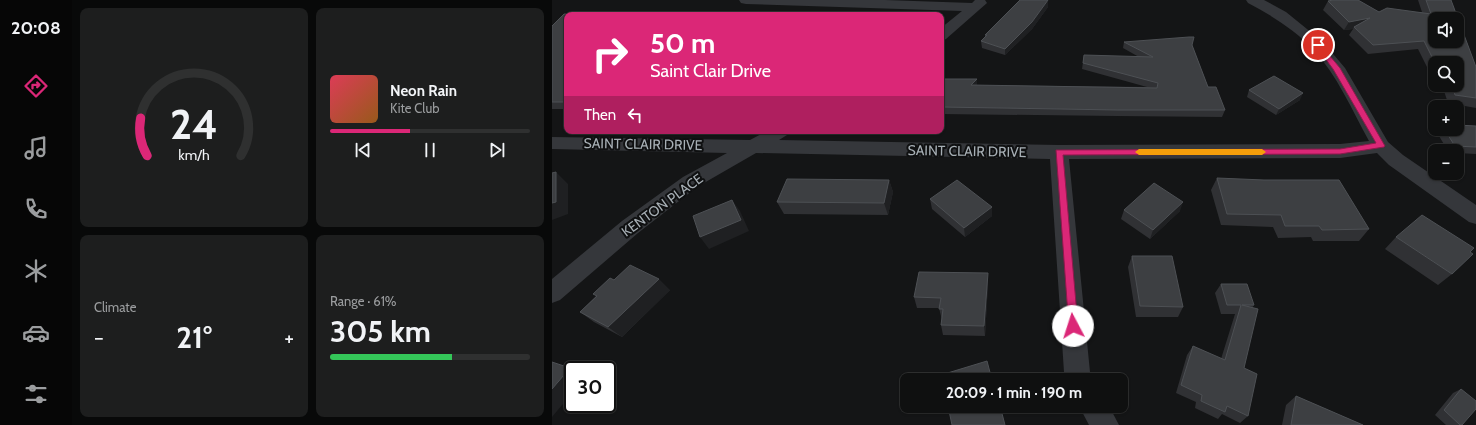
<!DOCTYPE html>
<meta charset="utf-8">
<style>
:root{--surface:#0f1010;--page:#1d1e1e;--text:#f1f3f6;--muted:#9b9d9f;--line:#2f3030;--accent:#db2777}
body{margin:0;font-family:Cabin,sans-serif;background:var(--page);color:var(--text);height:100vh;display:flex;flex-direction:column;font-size:15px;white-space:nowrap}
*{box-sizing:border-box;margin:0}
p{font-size:13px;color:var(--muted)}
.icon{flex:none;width:22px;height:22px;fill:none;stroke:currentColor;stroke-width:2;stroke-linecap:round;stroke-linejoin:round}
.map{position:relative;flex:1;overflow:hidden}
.sheet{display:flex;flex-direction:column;gap:8px;padding:8px;background:#080909;width:480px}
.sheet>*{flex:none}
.guide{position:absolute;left:12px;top:12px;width:380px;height:122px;border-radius:8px;box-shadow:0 1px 3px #0004,0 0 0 1px var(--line);background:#db2777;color:#fff;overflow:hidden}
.tools{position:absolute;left:876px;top:12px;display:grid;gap:8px}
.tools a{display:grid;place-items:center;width:36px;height:36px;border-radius:8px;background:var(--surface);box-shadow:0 1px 3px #0004,0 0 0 1px var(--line);font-size:20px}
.speed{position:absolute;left:12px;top:361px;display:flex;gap:8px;font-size:20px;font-weight:700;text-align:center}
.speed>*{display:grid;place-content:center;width:52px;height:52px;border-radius:50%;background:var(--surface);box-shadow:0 1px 3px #0004,0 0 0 1px var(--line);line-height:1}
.speed .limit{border:2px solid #111;border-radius:6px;background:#fff;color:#111}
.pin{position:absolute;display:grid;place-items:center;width:34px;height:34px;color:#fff;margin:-17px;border:2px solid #fff;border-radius:50%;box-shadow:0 1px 4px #0007}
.me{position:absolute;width:44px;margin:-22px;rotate:355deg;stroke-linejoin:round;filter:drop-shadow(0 0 3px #0008)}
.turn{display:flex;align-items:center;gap:14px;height:84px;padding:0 20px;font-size:18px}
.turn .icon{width:52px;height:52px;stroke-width:2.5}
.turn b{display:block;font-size:28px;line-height:34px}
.then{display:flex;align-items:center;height:38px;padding:0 20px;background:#0003;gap:8px;font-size:15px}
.big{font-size:30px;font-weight:700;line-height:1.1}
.sheet .card{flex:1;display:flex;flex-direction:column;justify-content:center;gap:6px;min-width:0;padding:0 14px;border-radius:8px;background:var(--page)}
.sheet .dial{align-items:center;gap:0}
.dial svg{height:104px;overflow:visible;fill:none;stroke:var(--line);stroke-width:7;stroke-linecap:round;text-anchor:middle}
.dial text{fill:var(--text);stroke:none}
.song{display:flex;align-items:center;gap:12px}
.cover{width:48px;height:48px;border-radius:6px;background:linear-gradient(135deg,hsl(350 70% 55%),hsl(30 70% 35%))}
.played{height:4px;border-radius:2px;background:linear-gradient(90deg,var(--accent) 40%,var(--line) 40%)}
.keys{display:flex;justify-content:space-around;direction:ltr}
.heat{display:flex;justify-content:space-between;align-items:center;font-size:22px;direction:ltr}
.charge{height:6px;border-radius:3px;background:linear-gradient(90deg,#34c759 61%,var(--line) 0)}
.sheet .tiles{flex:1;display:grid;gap:8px;grid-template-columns:repeat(2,1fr)}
.trip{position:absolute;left:348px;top:373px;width:228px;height:40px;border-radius:8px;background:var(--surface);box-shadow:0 1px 3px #0004,0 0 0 1px var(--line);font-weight:700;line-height:40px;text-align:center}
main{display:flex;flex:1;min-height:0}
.menu{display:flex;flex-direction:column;width:72px;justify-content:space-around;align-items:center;background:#060606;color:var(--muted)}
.menu .icon{width:28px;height:28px}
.menu .current{color:var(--accent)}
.menu b{font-size:18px;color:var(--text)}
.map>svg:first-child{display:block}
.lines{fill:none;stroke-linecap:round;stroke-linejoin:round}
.minor{fill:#35373b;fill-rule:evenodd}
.wall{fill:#303134;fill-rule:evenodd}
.shaded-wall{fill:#1f2022}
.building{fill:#3d3f42;stroke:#4d5054;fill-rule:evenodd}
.route{fill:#db2777;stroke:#8e194d}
.slow{fill:#f59e0b}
.labels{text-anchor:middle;stroke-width:4;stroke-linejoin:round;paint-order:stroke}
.street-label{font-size:14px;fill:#a7afb5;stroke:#0f1011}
</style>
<main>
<nav class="menu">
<b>20:08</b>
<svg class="icon current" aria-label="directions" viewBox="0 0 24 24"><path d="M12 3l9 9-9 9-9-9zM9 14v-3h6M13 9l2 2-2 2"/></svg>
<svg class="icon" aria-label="music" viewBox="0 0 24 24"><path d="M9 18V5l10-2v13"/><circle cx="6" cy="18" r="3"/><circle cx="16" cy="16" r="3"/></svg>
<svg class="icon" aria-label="phone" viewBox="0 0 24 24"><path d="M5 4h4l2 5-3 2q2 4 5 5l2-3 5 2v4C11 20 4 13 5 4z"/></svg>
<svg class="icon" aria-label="climate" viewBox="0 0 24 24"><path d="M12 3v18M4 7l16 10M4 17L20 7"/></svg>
<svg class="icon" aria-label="car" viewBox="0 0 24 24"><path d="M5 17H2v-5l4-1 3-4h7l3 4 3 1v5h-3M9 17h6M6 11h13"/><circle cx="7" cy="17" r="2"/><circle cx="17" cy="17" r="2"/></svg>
<svg class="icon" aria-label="filters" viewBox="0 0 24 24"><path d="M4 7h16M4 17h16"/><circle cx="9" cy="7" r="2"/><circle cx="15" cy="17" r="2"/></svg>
</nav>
<section class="sheet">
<div class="tiles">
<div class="card dial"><svg viewBox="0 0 100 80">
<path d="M14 69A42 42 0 1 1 86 69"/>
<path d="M14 69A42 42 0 0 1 9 40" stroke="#db2777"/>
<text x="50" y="56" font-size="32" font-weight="700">24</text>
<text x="50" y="72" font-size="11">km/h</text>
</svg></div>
<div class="card">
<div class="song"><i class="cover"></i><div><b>Neon Rain</b><p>Kite Club</p></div></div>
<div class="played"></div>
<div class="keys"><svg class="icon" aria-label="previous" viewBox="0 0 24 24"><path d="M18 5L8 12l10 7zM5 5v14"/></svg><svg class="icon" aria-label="pause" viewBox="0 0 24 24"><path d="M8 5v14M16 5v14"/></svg><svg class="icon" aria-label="next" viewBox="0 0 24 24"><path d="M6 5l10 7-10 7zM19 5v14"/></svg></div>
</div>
<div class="card"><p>Climate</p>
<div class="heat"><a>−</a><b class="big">21°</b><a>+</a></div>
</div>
<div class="card"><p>Range · 61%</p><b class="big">305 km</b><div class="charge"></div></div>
</div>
</section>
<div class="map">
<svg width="924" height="425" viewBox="0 0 924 425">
<rect width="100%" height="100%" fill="#141516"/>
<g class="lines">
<path class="minor" d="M187,0H333L420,3L423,0H433L435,3L394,39L389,41V28L410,11L194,4L189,3Z
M694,0H712L734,12L771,42L793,68L836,142L851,155L924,205V224L917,222L837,165L825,153L788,158L517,159L538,372L541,380H515L512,372L498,159L204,153L145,187L86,233L8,300L0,303V279L70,221L131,177L175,153L0,149V137L198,140L215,131H238L235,135L227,140L507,145L788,144L817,141C800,110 785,75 761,49C743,30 719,15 696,3Z
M527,406H557L567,425H537Z"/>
</g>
<path class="wall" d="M496,0V7L480,29L453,55L430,48L429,41L433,38V35Z
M866,0H899L924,67V108L896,103L892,91L889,90L888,87L881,85L878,73L866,49L816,54L797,35L801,29L792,30L771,10L776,1L827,12H870ZM883,63L905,85H883Z
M15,15V109H0V26Z
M572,42L640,45L656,87L673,110L670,117L564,116L389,114V79L425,85L595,87L530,69L532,55L587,57L571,48Z
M697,90L748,100L724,115L695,97Z
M924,126V154L905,153V151H896L884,131L885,129H905Z
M665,178L817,229L807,241H761L759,237L726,238L721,227L669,225L659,190Z
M337,180L341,192L336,215L232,214L225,202Z
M378,199L440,216L413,237L380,209Z
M572,210L628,211L598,239L569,219Z
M844,237L900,274L886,285L833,249Z
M580,256L631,307L626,317H584L576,267Z
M62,280L118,290L70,337L42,322L28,312L44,296L41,294Z
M436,284L433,336L391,335L389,325L390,320L387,308H365L362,297Z
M669,284L702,305L700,308L692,368L696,416L688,423L670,414L666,419L643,408L644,402L624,393L635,355L641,346L669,359L683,314H669L663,293Z
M909,389L910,425H894L883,415L901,393Z
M744,396L811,425H730L734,405Z"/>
<path class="shaded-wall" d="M496,0V7L480,29L453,55V49Z
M818,18L802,27L801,29L792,30L797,22Z
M425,79V85H419Z
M751,93L748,100L724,115L727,109Z
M4,172L16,184V214L0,220V203Z
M337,180L341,192L336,215L332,203Z
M180,200L188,211L197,231L157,249L148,237Z
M631,202L628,211L598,239L601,230Z
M440,207V216L413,237L412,228Z
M436,273V284L433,336L432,326Z
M107,279L118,290L70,337L56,327Z
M18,368L21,370V392L0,417V389Z"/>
<path class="building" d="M468,0H496L480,22L453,49L429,41L435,35H433Z
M781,0H806L827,12L835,8L879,14L874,0H899L924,67V98L903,95L900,85H905V63H883L872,41L821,45L802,27L818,18L797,22L776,1ZM883,19H905V41H883Z
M130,13H165L167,15H128Z
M12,14L71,15H15V102H0V26Z
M637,37H642L640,45L656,87H664L673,110H566L389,107V79H425L419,85L605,88L606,83L531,63L532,55L601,57L572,42Z
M722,76L751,93L727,109L697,90Z
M905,125L924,126V147L903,146L892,129H905Z
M4,172V202L0,203V173Z
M665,178L712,180H787L817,229L770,230L767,226H733L729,215L675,214Z
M235,179L337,180L332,203L225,202Z
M405,180L440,207L412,228L378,199Z
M602,183L631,202L601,230L572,210Z
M180,200L189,220L148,237L141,216Z
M870,215L922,248L918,252L921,254L900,274L844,237Z
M580,256H620L631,307L588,306Z
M78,265L107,279L56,327L28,312L45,296L41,294L58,278L62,280Z
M367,272L436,273L432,326L389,325L391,309H387L389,298L362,297Z
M669,284H695L702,305H690L706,309L692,368L705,374L696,416L675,406L673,412L662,407L649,401L650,395L629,385L641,346L673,360L689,305H675Z
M435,361L440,380H390L389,375Z
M0,362L18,368L0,389Z
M909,389L924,401V409L910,425H908L892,410Z
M744,396L811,425H739Z
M396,406H448L453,425H400Z"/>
<path class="route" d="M764,44H768L788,68L833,146L832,147L788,154L511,155L526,326L524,329L521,331L517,329L504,150L788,149L824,143L781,69L764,46Z"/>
<path class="slow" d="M587,149H710L714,152L710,155H587L583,152Z"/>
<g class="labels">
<g class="street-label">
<text transform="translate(91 144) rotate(1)" y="5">SAINT CLAIR DRIVE</text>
<text transform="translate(415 151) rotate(1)" y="5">SAINT CLAIR DRIVE</text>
<text transform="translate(110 205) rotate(-36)" y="5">KENTON PLACE</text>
</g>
</g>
</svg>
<div class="tools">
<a><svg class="icon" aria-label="sound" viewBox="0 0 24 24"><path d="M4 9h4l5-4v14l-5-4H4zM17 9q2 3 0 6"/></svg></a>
<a><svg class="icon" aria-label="search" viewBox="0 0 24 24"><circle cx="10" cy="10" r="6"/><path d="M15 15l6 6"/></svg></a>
<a>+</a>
<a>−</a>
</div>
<div class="speed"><div class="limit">30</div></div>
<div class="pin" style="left:766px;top:45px;background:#d93025"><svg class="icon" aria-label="arrive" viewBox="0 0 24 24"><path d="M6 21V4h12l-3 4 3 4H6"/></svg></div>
<svg class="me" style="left:521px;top:326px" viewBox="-20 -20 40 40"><circle r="19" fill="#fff"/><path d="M0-13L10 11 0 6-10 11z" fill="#db2777"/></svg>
<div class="trip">20:09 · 1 min · 190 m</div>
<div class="guide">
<div class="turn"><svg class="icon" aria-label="right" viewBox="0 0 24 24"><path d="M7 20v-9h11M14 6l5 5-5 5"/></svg><div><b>50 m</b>Saint Clair Drive</div></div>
<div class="then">Then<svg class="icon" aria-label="left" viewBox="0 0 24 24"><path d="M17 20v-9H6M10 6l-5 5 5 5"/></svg></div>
</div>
</div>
</main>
